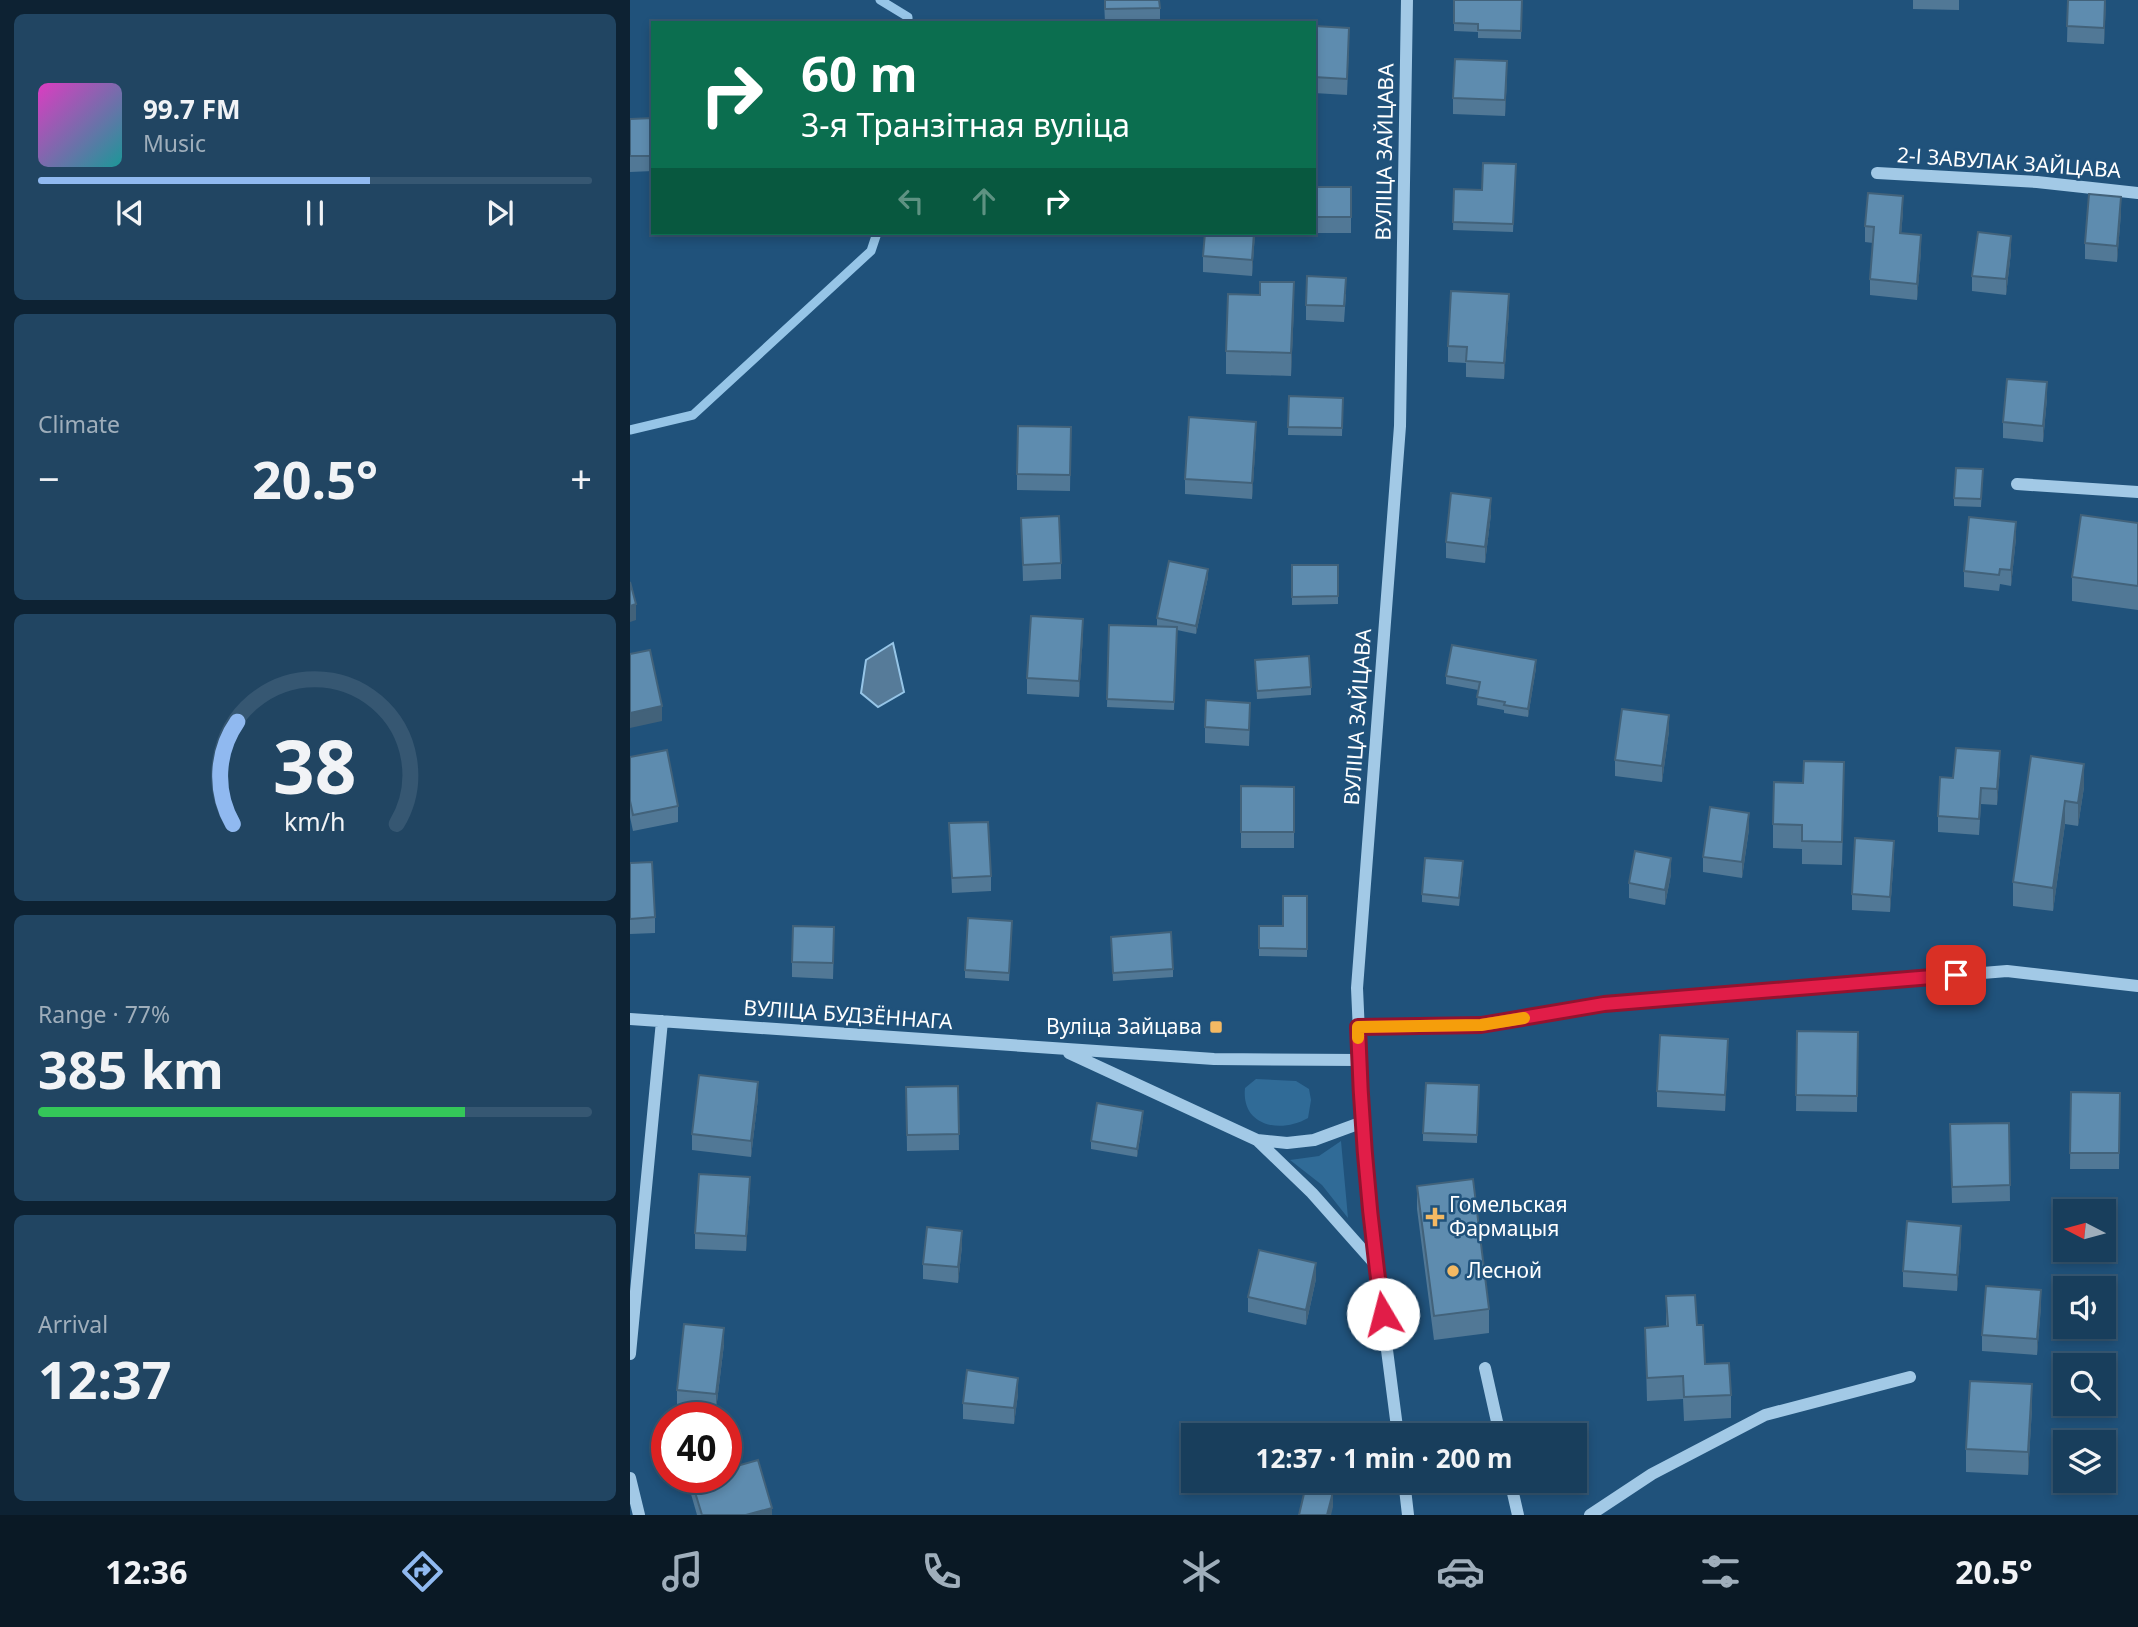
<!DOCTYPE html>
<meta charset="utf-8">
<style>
:root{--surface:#183e5c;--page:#214562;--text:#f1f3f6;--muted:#9faebb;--line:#365772;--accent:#90b9f0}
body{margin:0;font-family:"Noto Sans",sans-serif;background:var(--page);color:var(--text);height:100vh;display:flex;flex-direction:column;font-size:26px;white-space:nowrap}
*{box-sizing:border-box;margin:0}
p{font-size:23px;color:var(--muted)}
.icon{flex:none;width:38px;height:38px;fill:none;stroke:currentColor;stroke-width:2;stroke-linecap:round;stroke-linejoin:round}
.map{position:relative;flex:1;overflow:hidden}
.drawer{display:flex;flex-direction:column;gap:14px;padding:14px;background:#0d2233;width:630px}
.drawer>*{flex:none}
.hud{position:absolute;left:21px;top:21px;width:665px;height:214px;border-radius:0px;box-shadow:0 4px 10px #0003,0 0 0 2px var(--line);background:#0b6e4f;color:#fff;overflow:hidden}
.needle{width:46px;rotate:276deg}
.controls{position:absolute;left:1423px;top:1199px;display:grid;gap:14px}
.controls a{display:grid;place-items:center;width:63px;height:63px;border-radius:0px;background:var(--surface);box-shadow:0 4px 10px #0003,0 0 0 2px var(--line);font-size:35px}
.speed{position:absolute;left:21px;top:1402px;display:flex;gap:14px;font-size:35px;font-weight:700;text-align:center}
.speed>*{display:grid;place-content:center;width:91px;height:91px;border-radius:50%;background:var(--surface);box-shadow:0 4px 10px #0003,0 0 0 2px var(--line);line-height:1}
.speed .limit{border:10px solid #d22;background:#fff;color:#111}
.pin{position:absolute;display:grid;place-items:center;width:60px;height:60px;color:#fff;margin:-30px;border-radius:14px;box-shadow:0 4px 10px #0006}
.me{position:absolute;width:77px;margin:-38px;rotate:352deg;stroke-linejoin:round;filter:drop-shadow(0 0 5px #0008)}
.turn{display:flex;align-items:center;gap:24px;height:147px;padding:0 35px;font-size:32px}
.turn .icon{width:91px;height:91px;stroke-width:2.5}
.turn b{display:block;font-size:49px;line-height:60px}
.lanes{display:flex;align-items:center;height:66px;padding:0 35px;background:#0003;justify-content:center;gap:35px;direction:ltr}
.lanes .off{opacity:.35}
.big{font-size:52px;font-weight:700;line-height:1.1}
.drawer .widget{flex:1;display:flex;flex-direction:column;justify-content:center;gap:10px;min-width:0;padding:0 24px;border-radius:10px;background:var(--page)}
.drawer .dial{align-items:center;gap:0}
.dial svg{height:182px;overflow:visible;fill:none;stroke:var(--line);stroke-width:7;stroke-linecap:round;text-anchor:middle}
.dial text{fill:var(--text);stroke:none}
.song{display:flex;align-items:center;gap:21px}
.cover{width:84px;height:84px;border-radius:10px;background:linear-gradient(135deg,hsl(310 70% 55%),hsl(180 70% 35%))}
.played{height:7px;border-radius:4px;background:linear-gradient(90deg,var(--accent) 60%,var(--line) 60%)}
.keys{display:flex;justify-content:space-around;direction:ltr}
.heat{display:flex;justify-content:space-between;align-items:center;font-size:38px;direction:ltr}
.charge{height:10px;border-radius:5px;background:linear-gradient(90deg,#34c759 77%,var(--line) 0)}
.trip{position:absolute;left:551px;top:1423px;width:406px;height:70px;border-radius:0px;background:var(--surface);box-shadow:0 4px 10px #0003,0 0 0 2px var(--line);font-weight:700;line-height:70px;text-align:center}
.tabs{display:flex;height:112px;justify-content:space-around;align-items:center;background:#0a1925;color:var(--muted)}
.tabs .icon{width:49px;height:49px}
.tabs .selected{color:var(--accent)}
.tabs b{font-size:32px;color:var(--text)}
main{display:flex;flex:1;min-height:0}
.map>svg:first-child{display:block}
.green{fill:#306b97}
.water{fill:#567b99;stroke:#96c5e7;stroke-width:2}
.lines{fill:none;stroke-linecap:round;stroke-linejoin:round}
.stream{stroke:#96c5e7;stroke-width:9}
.minor{stroke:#a2c9e6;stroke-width:12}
.wall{fill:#517896}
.shaded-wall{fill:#42627a}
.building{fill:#5e8caf;stroke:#42627a;stroke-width:2}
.route-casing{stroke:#92132f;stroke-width:18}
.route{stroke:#e11d48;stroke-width:12}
.slow{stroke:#f59e0b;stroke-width:12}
.poi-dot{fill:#f3b963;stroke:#20527b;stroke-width:2.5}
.labels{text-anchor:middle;stroke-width:5;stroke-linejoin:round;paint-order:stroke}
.street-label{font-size:21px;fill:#fff;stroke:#20527b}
.poi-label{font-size:21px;fill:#fff;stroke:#20527b;text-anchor:start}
</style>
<main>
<section class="drawer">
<div class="widget">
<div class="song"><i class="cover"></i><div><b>99.7 FM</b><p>Music</p></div></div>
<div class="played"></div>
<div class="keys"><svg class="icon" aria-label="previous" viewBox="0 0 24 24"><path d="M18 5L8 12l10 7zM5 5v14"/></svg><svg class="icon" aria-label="pause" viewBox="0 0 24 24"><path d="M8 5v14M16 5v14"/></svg><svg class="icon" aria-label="next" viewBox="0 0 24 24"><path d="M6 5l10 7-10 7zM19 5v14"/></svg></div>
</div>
<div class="widget"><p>Climate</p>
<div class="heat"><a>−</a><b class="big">20.5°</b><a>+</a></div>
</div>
<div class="widget dial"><svg viewBox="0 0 100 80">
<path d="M14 69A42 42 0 1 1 86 69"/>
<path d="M14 69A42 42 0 0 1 16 24" stroke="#90b9f0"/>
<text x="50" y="56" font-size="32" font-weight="700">38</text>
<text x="50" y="72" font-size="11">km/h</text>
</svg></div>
<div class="widget"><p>Range · 77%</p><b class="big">385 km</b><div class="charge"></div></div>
<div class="widget"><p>Arrival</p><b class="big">12:37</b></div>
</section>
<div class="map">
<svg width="1508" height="1515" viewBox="0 0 1508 1515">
<rect width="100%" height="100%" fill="#20527b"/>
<path class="green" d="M626,1079L666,1081L679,1089L681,1100L678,1118C650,1134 611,1126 615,1088Z
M711,1141L718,1218L692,1185L660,1160L689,1156Z"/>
<path class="water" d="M263,643L274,692L248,707L231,693L236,660Z"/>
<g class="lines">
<path class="stream" d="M250,0L278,17V23
M0,430L63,415L241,251L247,233"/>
<path class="minor" d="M1247,173L1407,182L1508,193
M1387,484L1508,492
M0,1019L584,1059L729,1060
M728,1027L851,1025L974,1004L1377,971L1508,986
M439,1053L627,1140L657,1143L684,1140L733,1122
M627,1140L682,1193L746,1265
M0,1354L32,1021
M855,1368L870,1435
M768,1435L746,1265L733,1122L727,988L770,426L777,0
M0,1478L9,1515
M774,1480L778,1515
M880,1480L888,1515
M960,1515L1022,1474L1135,1415L1280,1377"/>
</g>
<path class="wall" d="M474,0L530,8V23H475Z
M824,0H892L891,39L848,38V32L824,31Z
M1283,0H1329V10L1283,9Z
M1438,0H1476L1474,44L1437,42Z
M684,26L719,44L717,95L684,93Z
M877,77L875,116L823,114V98Z
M23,118V171L0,172V119Z
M886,164L883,232L823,230L824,189L852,190Z
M684,187H721V233H684Z
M1273,212L1271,234L1291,251L1287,300L1240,295V279L1243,243L1235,242V226Z
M1491,213L1487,262L1455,259V243Z
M625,233L622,276L573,272V256Z
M1381,252L1376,295L1342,291V276Z
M716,294L714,322L676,320V305Z
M630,295L664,306L661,376L596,374V351Z
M879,310L874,379L836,377V363L818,362V346Z
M659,396L713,398L712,436L658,435Z
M1417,398L1413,442L1373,438V422Z
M441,427L440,491L387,490V474Z
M626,438L622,499L555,494V479Z
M1353,469L1351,507L1324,506V498Z
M861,514L855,563L816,558V542Z
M391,518L431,563V579L393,581Z
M1508,523V610L1442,601V577Z
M1386,538L1381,586L1370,584L1369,591L1334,587V571Z
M662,565H708V604L662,605Z
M578,577L566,634L547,630L544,710L477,707L479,625L527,626V618Z
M453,635L449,697L397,694V678Z
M625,660L681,687V695L627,699Z
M906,668L898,717L874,713V710L847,705L848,690L816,684V676Z
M620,719L619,746L575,743V727Z
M1039,731L1032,782L985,776V760Z
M1401,756L1454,787L1448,826L1435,824L1423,911L1383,906V882Z
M0,757L48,806V822L3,831L0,817Z
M1370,767L1367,805L1351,804L1349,835L1308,832V816L1323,778Z
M611,786L664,787V848H611Z
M1214,786L1212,865L1172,864V849L1143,848V824Z
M319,823L361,876V891L322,893Z
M1119,829L1112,878L1073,872V857Z
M1264,856L1260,912L1222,910V894Z
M0,863L25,917V933L0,934Z
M833,869L829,906L792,902V894Z
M1041,874L1035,905L999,898V883Z
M677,896V957L629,956V926H653Z
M382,929L379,981L335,978V970Z
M481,937L543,969V977L483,981Z
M204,943L203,979L162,977V962Z
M1167,1031L1228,1032L1227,1112L1166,1111Z
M1098,1055L1095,1111L1027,1107V1091Z
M849,1085L847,1143L793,1141V1133Z
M328,1086L329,1150L277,1151L276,1087Z
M1441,1092L1490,1093L1489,1169H1440Z
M128,1098L121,1157L62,1150V1134Z
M513,1119L507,1157L461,1149V1141Z
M1379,1123L1380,1201L1322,1203L1320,1124Z
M787,1186L859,1309V1333L804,1340L787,1209Z
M120,1193L116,1251L65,1249V1233Z
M1331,1242L1327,1291L1273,1287V1271Z
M332,1246L328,1283L293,1279V1264Z
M686,1279L676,1325L618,1312V1297Z
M1036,1296L1067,1325L1075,1364L1101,1395V1418L1054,1421L1053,1399L1017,1401L1015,1328L1036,1326Z
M1411,1306L1407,1355L1352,1351V1335Z
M94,1344L86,1410L47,1406V1390Z
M388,1394L384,1424L333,1419V1403Z
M1402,1408L1398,1475L1336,1472V1449Z
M61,1479L142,1515H67L61,1494Z"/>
<path class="shaded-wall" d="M1475,0H1476L1474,44V28Z
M877,61V77L875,116V100Z
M1273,196V212L1270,249V233Z
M1491,197V213L1487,262V246Z
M624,233H625L622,276V260Z
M1291,235V251L1287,300V284Z
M1381,236V252L1376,295V279Z
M664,282V306L661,376V353Z
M879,294V310L874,379V363Z
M1417,382V398L1413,442V426Z
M626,422V438L622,499V483Z
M861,498V514L855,563V547Z
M1386,522V538L1381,586V570Z
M578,569V577L566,634V626Z
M6,604V620L0,622V606Z
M453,619V635L449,697V681Z
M906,660V668L898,717V709Z
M32,706V721L0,728V713Z
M1039,715V731L1032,782V766Z
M1370,751V767L1367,805V789Z
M1454,764V787L1448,826V803Z
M1435,801V824L1423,911V888Z
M1119,813V829L1112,878V862Z
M1264,841V856L1260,912V897Z
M1041,858V874L1035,905V890Z
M1098,1039V1055L1095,1111V1095Z
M128,1082V1098L121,1157V1141Z
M513,1111V1119L507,1157V1149Z
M120,1177V1193L116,1251V1236Z
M1331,1226V1242L1327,1291V1275Z
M332,1231V1246L328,1283V1267Z
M686,1263V1279L676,1325V1310Z
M1411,1290V1306L1407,1355V1339Z
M94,1328V1344L86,1410V1394Z
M388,1378V1394L384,1424V1408Z
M1402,1384V1408L1398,1475V1452Z
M703,1492V1507L701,1515H697Z
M142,1508V1515H116Z"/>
<path class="building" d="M475,0H529L530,8L475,9Z
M824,0H892L891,31L848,30V24L824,23Z
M1438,0H1475L1474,28L1437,26Z
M684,26L719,28L717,79L684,77Z
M825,59L877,61L875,100L823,98Z
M23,118V156H0V119Z
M853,163L886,164L883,224L823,222L824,189L852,190Z
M684,187H721V217H684Z
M1238,193L1273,196L1270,233L1291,235L1287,284L1240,279L1244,227L1235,226Z
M1459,194L1491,197L1487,246L1455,243Z
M1348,232L1381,236L1376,279L1342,276Z
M575,233H624L622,260L573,256Z
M677,276L716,278L714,306L676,305Z
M630,282H664L661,353L596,351L598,294L630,295Z
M821,291L879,294L874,363L836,361L837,347L818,346Z
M1377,379L1417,382L1413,426L1373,422Z
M659,396L713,398L712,428L658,427Z
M559,417L626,422L622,483L555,479Z
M388,426L441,427L440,475L387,474Z
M1326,468L1353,469L1351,499L1324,498Z
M821,493L861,498L855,547L816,542Z
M1451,515L1508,523V586L1442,577Z
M429,516L431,563L393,565L391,518Z
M1339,517L1386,522L1381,570L1370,569L1369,575L1334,571Z
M539,561L578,569L566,626L527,618Z
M662,565H708V596L662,597Z
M0,582L6,604L0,606Z
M401,616L453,619L449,681L397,678Z
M479,625L547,627L544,702L477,699Z
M822,645L906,660L898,709L874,705L875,702L847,697L850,682L816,676Z
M20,650L32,706L0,713V654Z
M679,656L681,687L627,691L625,660Z
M576,700L620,703L619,730L575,727Z
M992,709L1039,715L1032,766L985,760Z
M1326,748L1370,751L1367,789L1351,788L1349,819L1308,816L1310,777L1323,778Z
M37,750L48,806L3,815L0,801V757Z
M1401,756L1454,764L1448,803L1435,801L1423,888L1383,882Z
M1174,761L1214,762L1212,842L1172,841V825L1143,824L1144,782L1173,783Z
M611,786L664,787V832H611Z
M1080,807L1119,813L1112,862L1073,857Z
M358,822L361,876L322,878L319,823Z
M1225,838L1264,841L1260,897L1222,894Z
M1005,851L1041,858L1035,890L999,883Z
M795,858L833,861L829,898L792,894Z
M22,862L25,917L0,919V863Z
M653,896H677V949L629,948V926H653Z
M338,918L382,921L379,973L335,970Z
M163,926L204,927L203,963L162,962Z
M541,932L543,969L483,973L481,937Z
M1167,1031L1228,1032L1227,1096L1166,1095Z
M1030,1035L1098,1039L1095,1095L1027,1091Z
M69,1075L128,1082L121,1141L62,1134Z
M796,1083L849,1085L847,1135L793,1133Z
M328,1086L329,1134L277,1135L276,1087Z
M1441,1092L1490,1093L1489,1153H1440Z
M467,1103L513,1111L507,1149L461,1141Z
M1379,1123L1380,1185L1322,1187L1320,1124Z
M69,1174L120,1177L116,1236L65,1233Z
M843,1179L859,1309L804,1316L787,1186Z
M1277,1221L1331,1226L1327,1275L1273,1271Z
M297,1227L332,1231L328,1267L293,1264Z
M629,1250L686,1263L676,1310L618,1297Z
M1356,1286L1411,1290L1407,1339L1352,1335Z
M1065,1295L1067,1325H1073L1075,1364L1099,1363L1101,1395L1054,1397L1053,1376L1017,1378L1015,1328L1038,1326L1036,1296Z
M54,1324L94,1328L86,1394L47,1390Z
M337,1370L388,1378L384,1408L333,1403Z
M1340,1381L1402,1384L1398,1452L1336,1449Z
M128,1460L142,1508L116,1515H72L61,1479L67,1477H96V1469Z
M676,1485L703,1492L697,1515H669Z"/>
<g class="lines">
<g class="route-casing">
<path id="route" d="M753,1314C739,1219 731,1123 728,1027L851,1025L974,1004L1326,975"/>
</g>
<use href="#route" class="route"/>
<path class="slow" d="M728,1038V1027L851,1025L894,1018"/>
</g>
<g class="poi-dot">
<rect x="579" y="1020" width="14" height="14" rx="3.5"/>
<path d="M801.5 1206.5h7v7h7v7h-7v7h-7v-7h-7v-7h7z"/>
<circle cx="823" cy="1271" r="7"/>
</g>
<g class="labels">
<g class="street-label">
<text transform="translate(755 152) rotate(-89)" y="7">ВУЛІЦА ЗАЙЦАВА</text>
<text transform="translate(1379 163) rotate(4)" y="7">2-І ЗАВУЛАК ЗАЙЦАВА</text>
<text transform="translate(728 717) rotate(-86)" y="7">ВУЛІЦА ЗАЙЦАВА</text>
<text transform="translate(218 1015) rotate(4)" y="7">ВУЛІЦА БУДЗЁННАГА</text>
</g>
<g class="poi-label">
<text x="572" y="1034" text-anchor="end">Вуліца Зайцава</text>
<text x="819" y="1212">Гомельская<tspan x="819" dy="24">Фармацыя</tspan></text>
<text x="837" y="1278">Лесной</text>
</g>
</g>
</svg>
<div class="controls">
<a><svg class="needle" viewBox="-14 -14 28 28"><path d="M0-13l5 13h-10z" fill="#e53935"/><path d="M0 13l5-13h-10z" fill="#9faebb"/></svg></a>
<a><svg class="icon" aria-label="sound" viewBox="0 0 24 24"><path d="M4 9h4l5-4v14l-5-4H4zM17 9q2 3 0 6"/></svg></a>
<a><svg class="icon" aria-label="search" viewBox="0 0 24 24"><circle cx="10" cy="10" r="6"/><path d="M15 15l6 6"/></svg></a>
<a><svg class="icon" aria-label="layers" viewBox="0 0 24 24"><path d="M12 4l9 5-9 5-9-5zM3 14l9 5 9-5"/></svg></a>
</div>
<div class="speed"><div class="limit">40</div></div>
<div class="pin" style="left:1326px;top:975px;background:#d93025"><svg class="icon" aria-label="arrive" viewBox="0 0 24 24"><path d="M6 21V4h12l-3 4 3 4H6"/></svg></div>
<svg class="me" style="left:753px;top:1314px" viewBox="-20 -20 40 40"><circle r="19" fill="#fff"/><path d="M0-13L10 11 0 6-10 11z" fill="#e11d48"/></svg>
<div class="trip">12:37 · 1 min · 200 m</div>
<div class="hud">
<div class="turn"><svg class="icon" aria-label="right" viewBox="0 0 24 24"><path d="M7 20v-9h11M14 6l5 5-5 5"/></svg><div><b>60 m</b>3-я Транзітная вуліца</div></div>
<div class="lanes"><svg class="icon off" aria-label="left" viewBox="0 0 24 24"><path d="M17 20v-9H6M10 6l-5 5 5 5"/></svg><svg class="icon off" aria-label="ahead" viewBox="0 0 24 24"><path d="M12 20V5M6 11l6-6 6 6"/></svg><svg class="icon" aria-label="right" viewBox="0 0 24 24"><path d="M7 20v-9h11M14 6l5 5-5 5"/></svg></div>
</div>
</div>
</main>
<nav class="tabs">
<b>12:36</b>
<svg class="icon selected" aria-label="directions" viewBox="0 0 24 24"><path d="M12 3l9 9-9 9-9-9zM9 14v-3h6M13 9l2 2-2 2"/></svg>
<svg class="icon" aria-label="music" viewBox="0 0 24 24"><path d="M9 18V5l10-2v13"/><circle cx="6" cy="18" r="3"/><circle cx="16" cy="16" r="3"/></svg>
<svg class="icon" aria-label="phone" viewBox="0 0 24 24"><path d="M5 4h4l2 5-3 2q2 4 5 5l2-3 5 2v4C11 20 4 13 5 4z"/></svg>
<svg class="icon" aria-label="climate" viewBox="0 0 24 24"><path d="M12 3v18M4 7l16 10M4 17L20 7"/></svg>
<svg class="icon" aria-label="car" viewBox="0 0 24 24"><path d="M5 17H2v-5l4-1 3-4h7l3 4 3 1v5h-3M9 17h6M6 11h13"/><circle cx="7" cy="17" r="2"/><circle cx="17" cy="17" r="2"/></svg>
<svg class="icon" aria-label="filters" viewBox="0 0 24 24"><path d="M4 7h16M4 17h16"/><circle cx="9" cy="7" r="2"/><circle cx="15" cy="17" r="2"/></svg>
<b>20.5°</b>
</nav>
